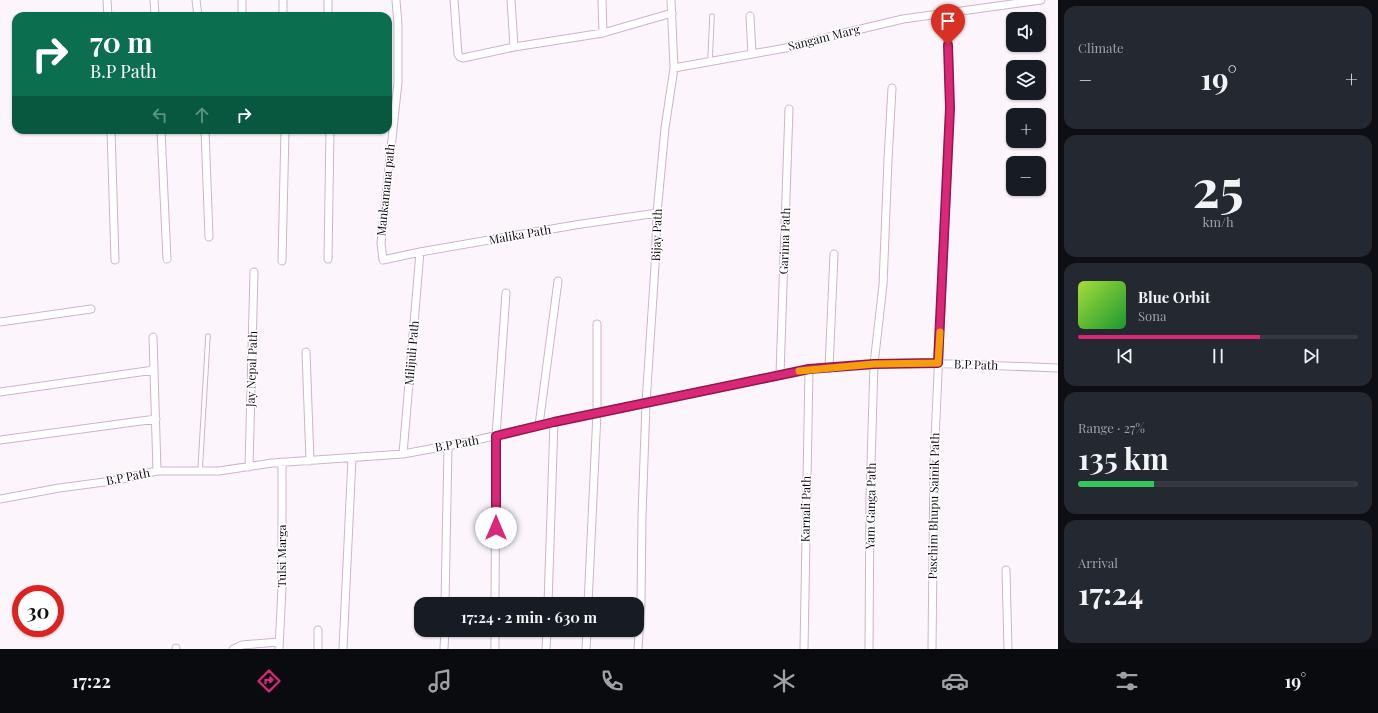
<!DOCTYPE html>
<meta charset="utf-8">
<style>
:root{--surface:#171b24;--page:#242831;--text:#f1f3f6;--muted:#9ea1a6;--line:#363941;--accent:#db2777}
body{margin:0;font-family:"Playfair Display",serif;background:var(--page);color:var(--text);height:100vh;display:flex;flex-direction:column;font-size:15px;white-space:nowrap}
*{box-sizing:border-box;margin:0}
p{font-size:13px;color:var(--muted)}
.icon{flex:none;width:22px;height:22px;fill:none;stroke:currentColor;stroke-width:2;stroke-linecap:round;stroke-linejoin:round}
.map{position:relative;flex:1;overflow:hidden}
.side{display:flex;flex-direction:column;gap:6px;padding:6px;background:#0d0f14;width:320px}
.side>*{flex:none}
.top-card{position:absolute;left:12px;top:12px;width:380px;height:122px;border-radius:12px;box-shadow:0 1px 3px #0004;background:#0b6e4f;color:#fff;overflow:hidden}
.fabs{position:absolute;left:1006px;top:12px;display:grid;gap:8px}
.fabs a{display:grid;place-items:center;width:40px;height:40px;border-radius:8px;background:var(--surface);box-shadow:0 1px 3px #0004;font-size:20px}
.speed{position:absolute;left:12px;top:585px;display:flex;gap:8px;font-size:20px;font-weight:700;text-align:center}
.speed>*{display:grid;place-content:center;width:52px;height:52px;border-radius:50%;background:var(--surface);box-shadow:0 1px 3px #0004;line-height:1}
.speed .limit{border:6px solid #d22;background:#fff;color:#111}
.pin{position:absolute;display:grid;place-items:center;width:34px;height:34px;color:#fff;margin:-41px -17px;border-radius:50% 50% 50% 0;rotate:-45deg;box-shadow:0 0 4px #0007}
.pin .icon{rotate:45deg}
.me{position:absolute;width:44px;margin:-22px;rotate:0deg;stroke-linejoin:round;filter:drop-shadow(0 0 3px #0008)}
.turn{display:flex;align-items:center;gap:14px;height:84px;padding:0 12px;font-size:18px}
.turn .icon{width:52px;height:52px;stroke-width:2.5}
.turn b{display:block;font-size:28px;line-height:34px}
.lanes{display:flex;align-items:center;height:38px;padding:0 12px;background:#0003;justify-content:center;gap:20px;direction:ltr}
.lanes .off{opacity:.35}
.big{font-size:30px;font-weight:700;line-height:1.1}
.side .widget{flex:1;display:flex;flex-direction:column;justify-content:center;gap:6px;min-width:0;padding:0 14px;border-radius:12px;background:var(--page)}
.side .dial{align-items:center;gap:0}
.dial b{font-size:52px;line-height:1}
.song{display:flex;align-items:center;gap:12px}
.cover{width:48px;height:48px;border-radius:6px;background:linear-gradient(135deg,hsl(80 70% 55%),hsl(130 70% 35%))}
.played{height:4px;border-radius:2px;background:linear-gradient(90deg,var(--accent) 65%,var(--line) 65%)}
.keys{display:flex;justify-content:space-around;direction:ltr}
.heat{display:flex;justify-content:space-between;align-items:center;font-size:22px;direction:ltr}
.charge{height:6px;border-radius:3px;background:linear-gradient(90deg,#34c759 27%,var(--line) 0)}
.trip{position:absolute;left:414px;top:597px;width:230px;height:40px;border-radius:12px;background:var(--surface);box-shadow:0 1px 3px #0004;font-weight:700;line-height:40px;text-align:center}
.menu{display:flex;height:64px;justify-content:space-around;align-items:center;background:#090b0e;color:var(--muted)}
.menu .icon{width:28px;height:28px}
.menu .active{color:var(--accent)}
.menu b{font-size:18px;color:var(--text)}
main{display:flex;flex:1;min-height:0}
.map>svg:first-child{display:block}
.lines{fill:none;stroke-linecap:round;stroke-linejoin:round}
.service-casing{stroke:#cfb2ce;stroke-width:5.5}
.minor-casing{stroke:#cfb2ce;stroke-width:9}
.service{stroke:#fff;stroke-width:3.5}
.minor{stroke:#fff;stroke-width:7}
.route-casing{stroke:#8e194d;stroke-width:10}
.route{stroke:#db2777;stroke-width:7}
.slow{stroke:#f59e0b;stroke-width:7}
.labels{text-anchor:middle;stroke-width:3;stroke-linejoin:round;paint-order:stroke}
.street-label{font-size:12px;fill:#130912;stroke:#fff}
</style>
<main>
<div class="map">
<svg width="1058" height="649" viewBox="0 0 1058 649">
<rect width="100%" height="100%" fill="#fcf6fc"/>
<g class="lines">
<g class="service-casing">
<path id="service" d="M710,62L712,16
M200,471L208,336"/>
</g>
<g class="minor-casing">
<path id="minor" d="M107,0L108,16
M154,0L155,16
M196,0L198,16
M242,0V16
M283,0V16
M328,0V16
M396,0L398,25V82L381,243L383,260L420,252L575,225L657,213
M454,0L458,54L460,57L463,58L514,47L603,33L672,13
M511,0L514,47
M602,0L603,33
M671,0L674,68L791,47L836,35L903,19L1041,0
M750,16L752,54
M111,130L115,260
M161,130L167,259
M205,130L209,237
M328,259L330,130
M282,261L285,130
M0,322L91,309
M153,337L157,471
M306,352L310,461
M829,368L834,254
M780,374L789,109
M0,392L154,370
M539,425L558,281
M0,440L156,419
M403,454L420,252
M249,467L254,272
M0,499L59,488L112,481L157,471H219L272,463L403,454L468,442L554,422L809,369L874,364L929,363L1058,368
M1006,570L1008,649
M445,604L448,446
M495,604L496,436L506,293
M548,604L554,422
M588,604L597,413V324
M318,630V649
M176,648V649
M233,649L242,645L279,642
M279,649L282,587V462
M343,649L352,458
M444,649L445,630
M495,649V630
M546,649L547,630
M586,649L587,630
M638,649L641,603L642,516L646,403L655,266L657,213L665,128L674,68
M804,649L809,369
M869,649L870,497L874,364L883,285L888,160L892,88
M932,649L934,462L950,108L947,14"/>
</g>
<use href="#service" class="service"/>
<use href="#minor" class="minor"/>
</g>
<g class="lines">
<g class="route-casing">
<path id="route" d="M496,528V436L554,422L809,369L874,364L938,363L950,108L948,45"/>
</g>
<use href="#route" class="route"/>
<path class="slow" d="M799,371L874,364L938,363L940,332"/>
</g>
<g class="labels">
<g class="street-label">
<text transform="translate(824 38) rotate(-14)" y="4">Sangam Marg</text>
<text transform="translate(386 190) rotate(-84)" y="4">Mankamana path</text>
<text transform="translate(520 235) rotate(-10)" y="4">Malika Path</text>
<text transform="translate(657 235) rotate(-88)" y="4">Bijay Path</text>
<text transform="translate(785 241) rotate(-88)" y="4">Garima Path</text>
<text transform="translate(412 353) rotate(-85)" y="4">Milijuli Path</text>
<text transform="translate(976 365) rotate(2)" y="4">B.P Path</text>
<text transform="translate(252 369) rotate(-88)" y="4">Jay Nepal Path</text>
<text transform="translate(457 444) rotate(-10)" y="4">B.P Path</text>
<text transform="translate(128 477) rotate(-11)" y="4">B.P Path</text>
<text transform="translate(871 506) rotate(-89)" y="4">Yam Ganga Path</text>
<text transform="translate(934 506) rotate(-89)" y="4">Paschim Bhupu Sainik Path</text>
<text transform="translate(806 509) rotate(-89)" y="4">Karnali Path</text>
<text transform="translate(282 556) rotate(-90)" y="4">Tulsi Marga</text>
</g>
</g>
</svg>
<div class="fabs">
<a><svg class="icon" aria-label="sound" viewBox="0 0 24 24"><path d="M4 9h4l5-4v14l-5-4H4zM17 9q2 3 0 6"/></svg></a>
<a><svg class="icon" aria-label="layers" viewBox="0 0 24 24"><path d="M12 4l9 5-9 5-9-5zM3 14l9 5 9-5"/></svg></a>
<a>+</a>
<a>−</a>
</div>
<div class="speed"><div class="limit">30</div></div>
<div class="pin" style="left:948px;top:45px;background:#d93025"><svg class="icon" aria-label="arrive" viewBox="0 0 24 24"><path d="M6 21V4h12l-3 4 3 4H6"/></svg></div>
<svg class="me" style="left:496px;top:528px" viewBox="-20 -20 40 40"><circle r="19" fill="#fff"/><path d="M0-13L10 11 0 6-10 11z" fill="#db2777"/></svg>
<div class="trip">17:24 · 2 min · 630 m</div>
<div class="top-card">
<div class="turn"><svg class="icon" aria-label="right" viewBox="0 0 24 24"><path d="M7 20v-9h11M14 6l5 5-5 5"/></svg><div><b>70 m</b>B.P Path</div></div>
<div class="lanes"><svg class="icon off" aria-label="left" viewBox="0 0 24 24"><path d="M17 20v-9H6M10 6l-5 5 5 5"/></svg><svg class="icon off" aria-label="ahead" viewBox="0 0 24 24"><path d="M12 20V5M6 11l6-6 6 6"/></svg><svg class="icon" aria-label="right" viewBox="0 0 24 24"><path d="M7 20v-9h11M14 6l5 5-5 5"/></svg></div>
</div>
</div>
<section class="side">
<div class="widget"><p>Climate</p>
<div class="heat"><a>−</a><b class="big">19°</b><a>+</a></div>
</div>
<div class="widget dial"><b>25</b><p>km/h</p></div>
<div class="widget">
<div class="song"><i class="cover"></i><div><b>Blue Orbit</b><p>Sona</p></div></div>
<div class="played"></div>
<div class="keys"><svg class="icon" aria-label="previous" viewBox="0 0 24 24"><path d="M18 5L8 12l10 7zM5 5v14"/></svg><svg class="icon" aria-label="pause" viewBox="0 0 24 24"><path d="M8 5v14M16 5v14"/></svg><svg class="icon" aria-label="next" viewBox="0 0 24 24"><path d="M6 5l10 7-10 7zM19 5v14"/></svg></div>
</div>
<div class="widget"><p>Range · 27%</p><b class="big">135 km</b><div class="charge"></div></div>
<div class="widget"><p>Arrival</p><b class="big">17:24</b></div>
</section>
</main>
<nav class="menu">
<b>17:22</b>
<svg class="icon active" aria-label="directions" viewBox="0 0 24 24"><path d="M12 3l9 9-9 9-9-9zM9 14v-3h6M13 9l2 2-2 2"/></svg>
<svg class="icon" aria-label="music" viewBox="0 0 24 24"><path d="M9 18V5l10-2v13"/><circle cx="6" cy="18" r="3"/><circle cx="16" cy="16" r="3"/></svg>
<svg class="icon" aria-label="phone" viewBox="0 0 24 24"><path d="M5 4h4l2 5-3 2q2 4 5 5l2-3 5 2v4C11 20 4 13 5 4z"/></svg>
<svg class="icon" aria-label="climate" viewBox="0 0 24 24"><path d="M12 3v18M4 7l16 10M4 17L20 7"/></svg>
<svg class="icon" aria-label="car" viewBox="0 0 24 24"><path d="M5 17H2v-5l4-1 3-4h7l3 4 3 1v5h-3M9 17h6M6 11h13"/><circle cx="7" cy="17" r="2"/><circle cx="17" cy="17" r="2"/></svg>
<svg class="icon" aria-label="filters" viewBox="0 0 24 24"><path d="M4 7h16M4 17h16"/><circle cx="9" cy="7" r="2"/><circle cx="15" cy="17" r="2"/></svg>
<b>19°</b>
</nav>
